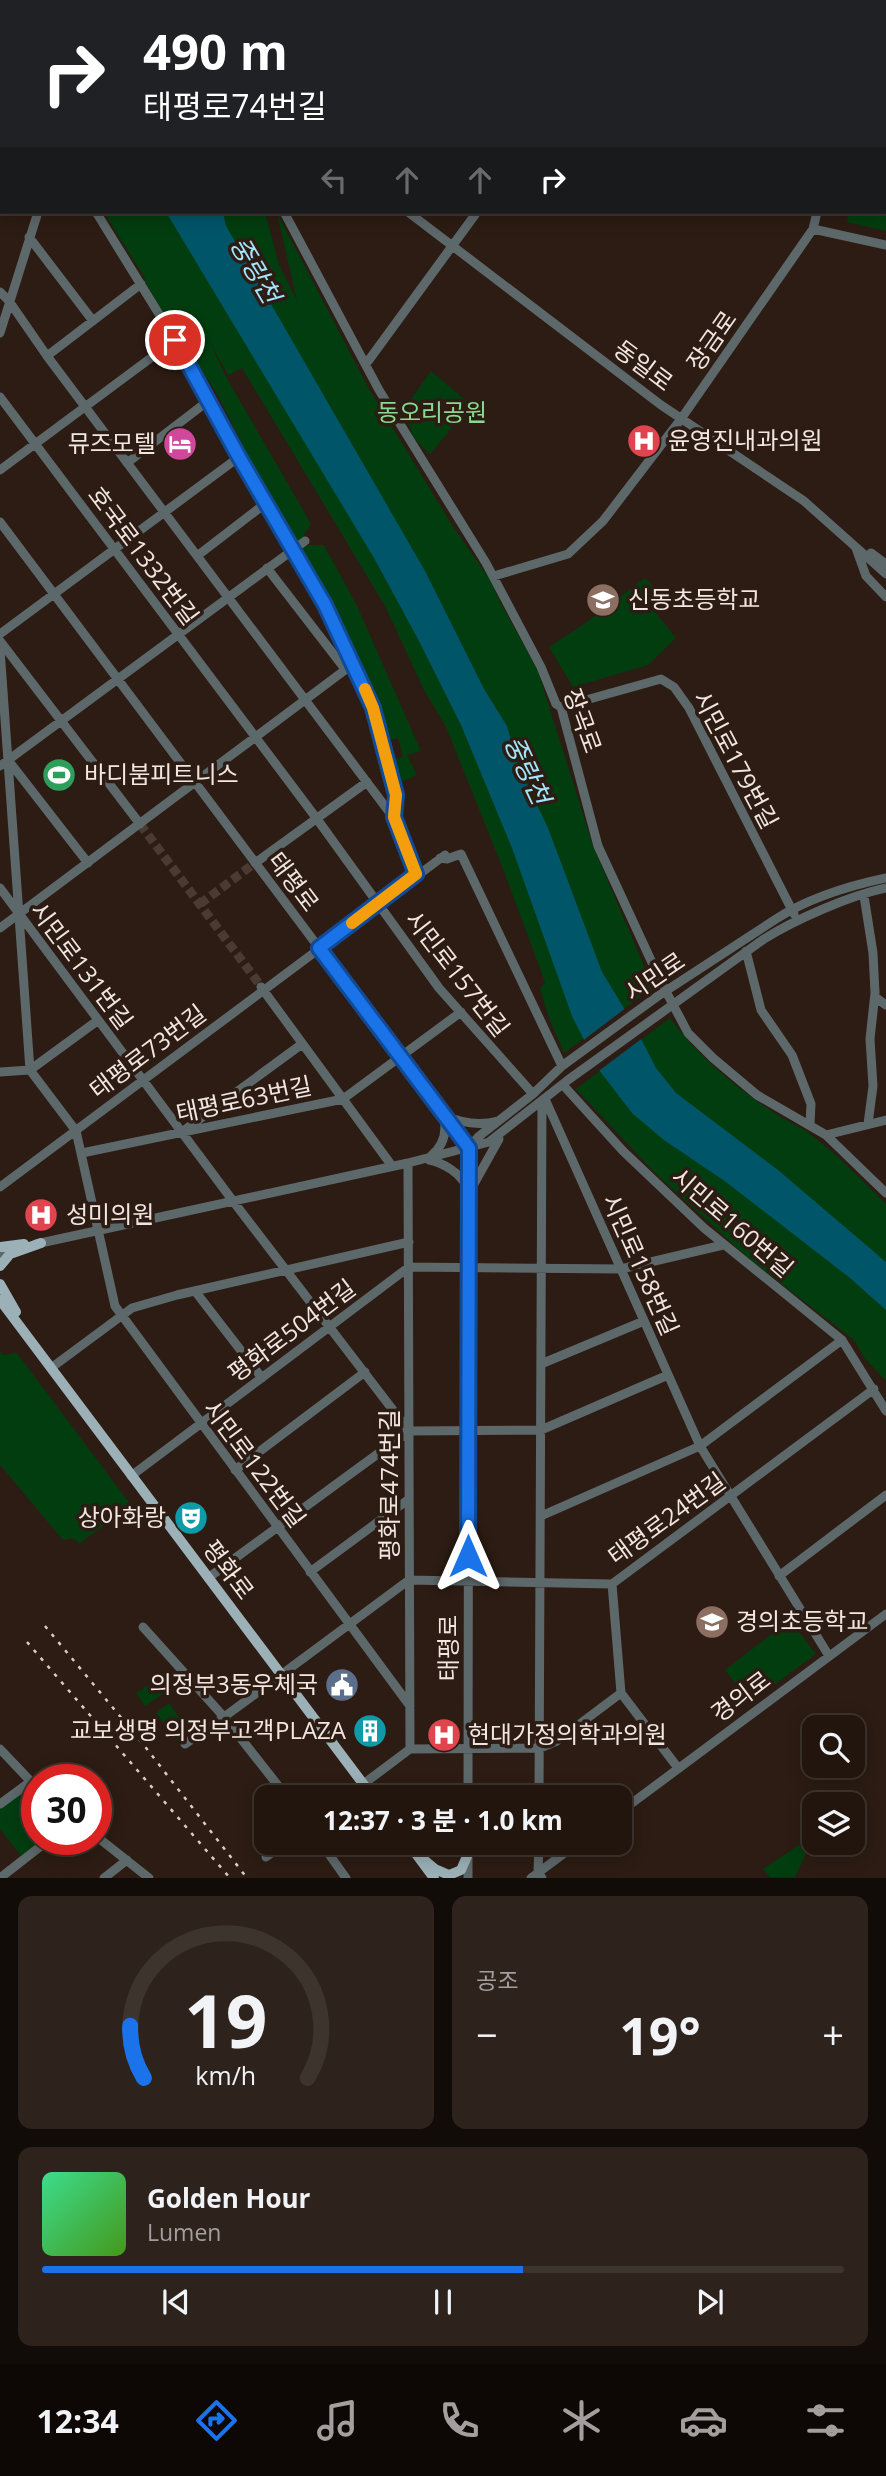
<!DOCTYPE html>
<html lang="ko">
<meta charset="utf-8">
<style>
:root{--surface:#21150e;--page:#2d221c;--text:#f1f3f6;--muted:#a29f9e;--line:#3e342e;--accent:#1a73e8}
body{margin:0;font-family:"Open Sans","Noto Sans KR",sans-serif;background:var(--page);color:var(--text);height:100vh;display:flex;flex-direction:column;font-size:26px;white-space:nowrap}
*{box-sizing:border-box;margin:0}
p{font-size:23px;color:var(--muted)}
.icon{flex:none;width:38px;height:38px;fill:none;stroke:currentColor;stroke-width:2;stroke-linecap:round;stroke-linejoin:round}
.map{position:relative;height:1878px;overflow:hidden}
.side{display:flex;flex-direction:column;gap:18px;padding:18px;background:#120c08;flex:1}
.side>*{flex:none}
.banner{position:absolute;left:0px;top:0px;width:887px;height:214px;box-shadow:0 4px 18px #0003,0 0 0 2px var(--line);background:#202124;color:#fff;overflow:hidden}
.buttons{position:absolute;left:802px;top:1715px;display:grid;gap:14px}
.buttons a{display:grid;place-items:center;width:63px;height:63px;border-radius:14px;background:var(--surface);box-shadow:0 4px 18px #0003,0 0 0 2px var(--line);font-size:35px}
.speed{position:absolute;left:21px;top:1764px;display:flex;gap:14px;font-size:35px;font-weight:700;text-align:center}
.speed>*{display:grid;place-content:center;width:91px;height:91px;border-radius:50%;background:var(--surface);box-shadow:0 4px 18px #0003,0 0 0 2px var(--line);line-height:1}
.speed .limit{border:10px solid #d22;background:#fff;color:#111}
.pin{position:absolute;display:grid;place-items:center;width:60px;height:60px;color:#fff;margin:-30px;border:4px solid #fff;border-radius:50%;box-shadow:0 2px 7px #0007}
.me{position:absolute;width:77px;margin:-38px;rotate:0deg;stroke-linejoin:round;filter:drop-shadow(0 0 5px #0008)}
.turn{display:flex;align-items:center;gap:24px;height:147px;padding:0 28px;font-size:32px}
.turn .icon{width:91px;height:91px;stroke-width:2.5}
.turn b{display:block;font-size:49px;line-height:60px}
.lanes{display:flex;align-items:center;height:66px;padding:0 28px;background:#0003;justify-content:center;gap:35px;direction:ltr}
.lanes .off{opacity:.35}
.big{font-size:52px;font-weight:700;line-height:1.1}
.side .widget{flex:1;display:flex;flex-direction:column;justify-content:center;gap:10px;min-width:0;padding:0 24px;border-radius:14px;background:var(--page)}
.side .dial{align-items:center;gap:0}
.dial svg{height:182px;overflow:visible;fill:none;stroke:var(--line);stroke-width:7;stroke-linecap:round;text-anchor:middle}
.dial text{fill:var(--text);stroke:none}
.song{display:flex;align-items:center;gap:21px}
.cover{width:84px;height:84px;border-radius:10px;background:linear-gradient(135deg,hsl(150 70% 55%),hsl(100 70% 35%))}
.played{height:7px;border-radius:4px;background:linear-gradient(90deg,var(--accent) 60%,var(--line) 60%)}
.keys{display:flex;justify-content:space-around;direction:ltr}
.heat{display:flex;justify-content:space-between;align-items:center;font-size:38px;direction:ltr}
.side .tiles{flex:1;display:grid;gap:18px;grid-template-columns:1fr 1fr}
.widget:last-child{grid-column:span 2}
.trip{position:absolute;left:254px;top:1785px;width:378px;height:70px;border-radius:14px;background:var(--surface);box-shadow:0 4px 18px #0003,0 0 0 2px var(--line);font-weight:700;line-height:70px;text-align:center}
.dock{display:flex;height:112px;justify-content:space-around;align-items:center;background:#0d0806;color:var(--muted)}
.dock .icon{width:49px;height:49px}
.dock .current{color:var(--accent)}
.dock b{font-size:32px;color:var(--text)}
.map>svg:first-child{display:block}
.green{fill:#023d0f}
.water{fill:#005569}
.pier{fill:#2c1c13}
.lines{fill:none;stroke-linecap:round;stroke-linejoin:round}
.minor-tunnel{stroke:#4a3a32;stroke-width:9;stroke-dasharray:9 4.5;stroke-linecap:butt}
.minor{stroke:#5d686b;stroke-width:9}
.major{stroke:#9bb0b7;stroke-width:10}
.tram{stroke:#d9cdc7;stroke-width:2}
.rail{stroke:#d9cdc7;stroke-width:2.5;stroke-dasharray:3.5 7;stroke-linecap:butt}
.route-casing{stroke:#114b97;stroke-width:18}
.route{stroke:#1a73e8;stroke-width:12}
.slow{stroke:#f59e0b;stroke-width:12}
.labels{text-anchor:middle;stroke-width:7;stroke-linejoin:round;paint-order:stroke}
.street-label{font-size:24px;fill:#f1e6e0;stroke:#2c1c13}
.park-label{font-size:24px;fill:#8bd891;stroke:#2c1c13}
.poi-label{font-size:24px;fill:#f1e6e0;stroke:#2c1c13;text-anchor:start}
.water-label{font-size:26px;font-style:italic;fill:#a2e7fe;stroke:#2c1c13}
</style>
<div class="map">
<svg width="886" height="1878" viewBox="0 0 886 1878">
<rect width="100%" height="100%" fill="#2c1c13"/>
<path class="green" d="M886,164V231L847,222L849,212H886Z
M104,212H265L279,265L297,301L277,213L369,389L452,525L491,581L499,600L538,671L593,846L647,973L655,986L564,1053L549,1018L540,989L545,982L503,869L446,727L424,690L385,606L242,368L228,375L210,342L226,377L310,522V526L304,534L307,545H324L357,606L421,751L407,755L417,775L399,783L395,759L403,757L398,738L388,740L374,697L331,601L296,538L263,485L217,394L148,289L144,277Z
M431,371L470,404L430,455L413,437L404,409Z
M645,578L658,591L647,602L676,638L648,665L573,687L549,647L584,624Z
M670,1018C698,1056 734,1086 773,1112C785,1120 799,1126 810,1134C838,1155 861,1179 886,1204V1381L865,1359L854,1340L748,1258L654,1172L576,1089Z
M0,1351L3,1355L17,1353L131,1505L79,1544L74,1538L63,1540L0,1465Z
M790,1620L816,1654L750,1703L725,1670Z
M165,1674L174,1687L145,1706L136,1693Z
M169,1703L189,1731L177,1741L156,1713Z
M26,1789L37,1797V1839H43L21,1856L0,1829V1809Z
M799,1845L807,1852L795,1877H770L763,1869Z"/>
<path class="water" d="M166,212H223L226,226L425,571L484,689L507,726L519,768L548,828L602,972L633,1023L656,1068L676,1093L778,1170L886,1262V1310L850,1278L726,1182L664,1140L632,1113L599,1070L572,1016L512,848L461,725L419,641L374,558Z"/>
<path class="pier" d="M627,1007L644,1037L596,1073L581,1042Z"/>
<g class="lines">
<path class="minor-tunnel" d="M140,824L260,985
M200,904L255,863"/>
<path class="minor" d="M107,0L109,2
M566,0L571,2
M771,0L776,2
M29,2V0
M43,2L44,0
M288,2L289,0
M345,2V0
M399,2V0
M452,2L453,0
M502,2L503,0
M586,2L587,0
M867,2L868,0
M0,59L2,55
M0,110L2,104
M0,151L2,152
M96,212L175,340L239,457L325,605L373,708L395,795L393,817L416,874
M284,212L379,390L486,563L541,667L556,704L561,707L598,846L661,982L688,1033L713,1058L757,1095L826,1135L886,1193
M408,212L661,405L804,501L886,574
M813,229L886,245
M29,237L93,321
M0,292L9,301L47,356L393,817
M0,333L38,212
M47,356L141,284
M366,364L477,212
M0,397L317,819L439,988L533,1094
M127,463L208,401
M0,470L175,340
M0,522L469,1148L468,1797
M856,548L866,576L886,597
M871,553L886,564
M197,556L266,503
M267,568L345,669
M494,576L568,554L603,521L681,419L806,239L813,229L817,212
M0,634L239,457
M0,641L140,824
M0,649L30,1070L76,1131L115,1306L410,1706
M561,707L661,679L674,687L689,708L794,914
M8,760L88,863
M0,766L305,541
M440,858L447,859L461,854L562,1066
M255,863L367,782
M0,888L233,1201L409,1431
M864,896L873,953L875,993L870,1039L873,1086L868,1124
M0,928L353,664
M746,951L761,1010L792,1055L811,1104L810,1124
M261,987L392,1166
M875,997L886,1005
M0,1072L30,1070L97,1021
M563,1085L623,1151L704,1228L842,1340L886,1411
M545,1099L700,1446L829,1656
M444,1115C461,1123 479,1126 498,1121
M186,1129L302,1044
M826,1135L886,1120
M469,1148L478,1137L533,1094L562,1066L658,996L776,919C809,898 848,886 886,878
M82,1153L343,1099L461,1012
M431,1156C443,1146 447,1134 444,1119
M429,1160C444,1163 460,1173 467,1187
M408,1163L410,1749
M0,1187L445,855
M470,1191L499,1139
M36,1244L408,1163L489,1142L568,1080L764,939C796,919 849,896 886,888
M0,1255L15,1248
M195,1291L262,1378
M541,1364L644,1321
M51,1368L132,1308L177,1295L409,1242
M409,1431L541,1430L668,1375
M235,1470L365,1372
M131,1476L409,1267L621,1269L723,1245
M541,1516L700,1446L842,1340
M310,1572L409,1499
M779,1576L886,1495
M208,1578L409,1431
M612,1584L621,1693L678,1768
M143,1627L224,1717L185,1744
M0,1749L37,1788
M410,1749L540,1748L557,1741L621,1693
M287,1797L224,1717L409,1580L612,1584L874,1389
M346,1797L410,1749
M539,1797L542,1102
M0,1804L30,1782
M620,1812L886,1614
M96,1836L149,1878
M321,1843L346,1878
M539,1843L538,1872L542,1878
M266,1857L285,1843
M0,1878L50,1839
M104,1878L127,1860
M468,1878V1843
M531,1878L578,1843"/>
<path class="major" d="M0,1247L24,1244
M0,1266L10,1254L41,1243
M0,1284L16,1312
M0,1300L373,1797
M408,1843L434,1878
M416,1853L435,1869L449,1875L461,1870L468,1854"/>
<path class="tram" d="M246,2L248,0
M0,146L2,144"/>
<path class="rail" d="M45,1626L143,1744L247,1878
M27,1642L230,1878"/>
</g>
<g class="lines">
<g class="route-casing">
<path id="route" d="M175,340L239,457L325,605L373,708L396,795L394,817L416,874L319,948L469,1148L468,1556"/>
</g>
<use href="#route" class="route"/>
<path class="slow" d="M352,923L416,874L394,817L396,795L373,708L365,689"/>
</g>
<defs>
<g id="hospital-disc" transform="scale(1.75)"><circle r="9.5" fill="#e0444e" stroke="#2c1c13"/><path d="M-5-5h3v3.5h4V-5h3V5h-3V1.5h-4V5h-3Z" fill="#fff"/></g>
<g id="hotel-disc" transform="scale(1.75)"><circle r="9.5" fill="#d1479c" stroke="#2c1c13"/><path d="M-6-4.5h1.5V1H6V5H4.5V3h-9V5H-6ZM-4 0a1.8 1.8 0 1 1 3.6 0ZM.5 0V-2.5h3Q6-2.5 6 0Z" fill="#fff"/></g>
<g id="school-disc" transform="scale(1.75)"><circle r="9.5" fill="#8d6e63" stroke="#2c1c13"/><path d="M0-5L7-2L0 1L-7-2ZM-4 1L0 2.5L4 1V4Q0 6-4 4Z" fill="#fff"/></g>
<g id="stadium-disc" transform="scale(1.75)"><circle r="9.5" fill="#2e9e5b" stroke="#2c1c13"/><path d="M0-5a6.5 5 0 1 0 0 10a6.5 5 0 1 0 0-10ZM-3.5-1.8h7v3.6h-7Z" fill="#fff"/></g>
<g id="theatre-disc" transform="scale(1.75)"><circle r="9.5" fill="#0f9aa8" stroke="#2c1c13"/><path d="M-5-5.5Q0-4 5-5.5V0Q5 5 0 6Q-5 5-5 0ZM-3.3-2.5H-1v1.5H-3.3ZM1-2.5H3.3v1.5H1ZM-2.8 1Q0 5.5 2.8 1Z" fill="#fff"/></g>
<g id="civic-disc" transform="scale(1.75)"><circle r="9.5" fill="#5c6f8a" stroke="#2c1c13"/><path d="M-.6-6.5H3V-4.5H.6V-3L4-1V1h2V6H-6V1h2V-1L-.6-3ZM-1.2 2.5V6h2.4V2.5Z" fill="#fff"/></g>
<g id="building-disc" transform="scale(1.75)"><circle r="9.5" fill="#0f9aa8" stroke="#2c1c13"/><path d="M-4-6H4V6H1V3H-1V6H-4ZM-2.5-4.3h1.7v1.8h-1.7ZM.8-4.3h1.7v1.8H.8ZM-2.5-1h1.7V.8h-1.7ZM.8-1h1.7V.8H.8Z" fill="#fff"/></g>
</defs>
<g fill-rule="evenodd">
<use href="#hospital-disc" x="644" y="441"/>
<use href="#hotel-disc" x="180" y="444"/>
<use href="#school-disc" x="603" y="600"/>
<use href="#stadium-disc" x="59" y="775"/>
<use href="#hospital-disc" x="41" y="1215"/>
<use href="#theatre-disc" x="191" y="1518"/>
<use href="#school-disc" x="712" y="1622"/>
<use href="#civic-disc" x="342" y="1685"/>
<use href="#building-disc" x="370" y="1731"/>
<use href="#hospital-disc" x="444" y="1735"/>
</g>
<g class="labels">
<g class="street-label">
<text transform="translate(712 341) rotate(-55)" y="8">장금로</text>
<text transform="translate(643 366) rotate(37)" y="8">동일로</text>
<text transform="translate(143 556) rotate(53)" y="8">호국로1332번길</text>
<text transform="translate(582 721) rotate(70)" y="8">장곡로</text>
<text transform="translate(735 760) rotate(62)" y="8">시민로179번길</text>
<text transform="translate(293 882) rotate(53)" y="8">태평로</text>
<text transform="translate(81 966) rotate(53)" y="8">시민로131번길</text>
<text transform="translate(457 974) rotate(52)" y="8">시민로157번길</text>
<text transform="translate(655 977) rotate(-34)" y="8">시민로</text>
<text transform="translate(148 1052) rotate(-37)" y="8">태평로73번길</text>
<text transform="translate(244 1100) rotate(-12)" y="8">태평로63번길</text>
<text transform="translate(732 1223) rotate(41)" y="8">시민로160번길</text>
<text transform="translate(640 1265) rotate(66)" y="8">시민로158번길</text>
<text transform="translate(292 1331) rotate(-37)" y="8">평화로504번길</text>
<text transform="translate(254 1464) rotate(53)" y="8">시민로122번길</text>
<text transform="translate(390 1485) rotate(-90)" y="8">평화로474번길</text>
<text transform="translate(667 1519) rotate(-36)" y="8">태평로24번길</text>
<text transform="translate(228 1570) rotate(53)" y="8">평화로</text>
<text transform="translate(449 1648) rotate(-90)" y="8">태평로</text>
<text transform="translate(741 1697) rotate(-37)" y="8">경의로</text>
</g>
<g class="park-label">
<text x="432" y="421">동오리공원</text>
</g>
<g class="poi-label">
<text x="668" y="449">윤영진내과의원</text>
<text x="156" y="452" text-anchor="end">뮤즈모텔</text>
<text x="628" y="608">신동초등학교</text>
<text x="84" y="783">바디붐피트니스</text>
<text x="66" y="1223">성미의원</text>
<text x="166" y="1526" text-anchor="end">상아화랑</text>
<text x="736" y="1630">경의초등학교</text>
<text x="318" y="1693" text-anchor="end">의정부3동우체국</text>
<text x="346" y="1739" text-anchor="end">교보생명 의정부고객PLAZA</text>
<text x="468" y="1743">현대가정의학과의원</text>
</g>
<g class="water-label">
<text transform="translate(255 270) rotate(60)" y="9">중랑천</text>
<text transform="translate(527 770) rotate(65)" y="9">중랑천</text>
</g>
</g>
</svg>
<div class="buttons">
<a><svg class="icon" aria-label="search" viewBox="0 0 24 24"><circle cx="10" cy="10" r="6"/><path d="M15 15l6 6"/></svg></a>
<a><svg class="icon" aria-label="layers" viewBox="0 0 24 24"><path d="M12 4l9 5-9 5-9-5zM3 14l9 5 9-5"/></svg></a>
</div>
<div class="speed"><div class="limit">30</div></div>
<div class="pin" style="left:175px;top:340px;background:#d93025"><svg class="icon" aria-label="arrive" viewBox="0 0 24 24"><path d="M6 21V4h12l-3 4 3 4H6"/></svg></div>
<svg class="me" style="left:468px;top:1556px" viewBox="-20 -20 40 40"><path d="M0-17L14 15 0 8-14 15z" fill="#1a73e8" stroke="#fff" stroke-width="4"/></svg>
<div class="trip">12:37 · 3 분 · 1.0 km</div>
<div class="banner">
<div class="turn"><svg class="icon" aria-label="right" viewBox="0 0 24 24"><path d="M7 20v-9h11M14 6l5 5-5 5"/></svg><div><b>490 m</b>태평로74번길</div></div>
<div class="lanes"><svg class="icon off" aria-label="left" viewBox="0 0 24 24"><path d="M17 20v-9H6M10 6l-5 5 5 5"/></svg><svg class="icon off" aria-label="ahead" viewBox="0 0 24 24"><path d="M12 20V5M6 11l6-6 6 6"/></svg><svg class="icon off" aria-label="ahead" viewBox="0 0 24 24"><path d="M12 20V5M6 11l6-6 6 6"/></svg><svg class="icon" aria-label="right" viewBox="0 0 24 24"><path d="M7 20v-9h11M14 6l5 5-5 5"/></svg></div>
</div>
</div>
<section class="side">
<div class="tiles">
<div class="widget dial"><svg viewBox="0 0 100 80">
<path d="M14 69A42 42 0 1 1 86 69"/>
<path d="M14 69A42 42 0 0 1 8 46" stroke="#1a73e8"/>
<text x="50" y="56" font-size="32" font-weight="700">19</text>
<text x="50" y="72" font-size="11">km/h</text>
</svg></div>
<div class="widget"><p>공조</p>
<div class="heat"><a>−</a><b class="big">19°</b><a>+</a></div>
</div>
<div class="widget">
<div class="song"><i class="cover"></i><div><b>Golden Hour</b><p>Lumen</p></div></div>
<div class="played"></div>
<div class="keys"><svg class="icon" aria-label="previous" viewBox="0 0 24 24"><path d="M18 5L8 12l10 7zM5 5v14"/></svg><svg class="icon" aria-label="pause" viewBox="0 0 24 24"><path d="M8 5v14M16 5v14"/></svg><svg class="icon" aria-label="next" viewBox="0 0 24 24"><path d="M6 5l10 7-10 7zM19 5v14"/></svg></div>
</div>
</div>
</section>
<nav class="dock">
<b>12:34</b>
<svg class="icon current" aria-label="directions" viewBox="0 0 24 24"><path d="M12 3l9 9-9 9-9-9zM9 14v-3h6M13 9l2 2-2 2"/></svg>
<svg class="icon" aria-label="music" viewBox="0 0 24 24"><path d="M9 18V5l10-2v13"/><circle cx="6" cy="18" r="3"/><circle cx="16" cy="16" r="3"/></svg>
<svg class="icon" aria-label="phone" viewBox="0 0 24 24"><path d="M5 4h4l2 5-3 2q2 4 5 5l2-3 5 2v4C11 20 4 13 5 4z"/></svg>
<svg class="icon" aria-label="climate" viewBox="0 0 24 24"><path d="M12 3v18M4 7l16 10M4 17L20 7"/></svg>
<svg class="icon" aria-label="car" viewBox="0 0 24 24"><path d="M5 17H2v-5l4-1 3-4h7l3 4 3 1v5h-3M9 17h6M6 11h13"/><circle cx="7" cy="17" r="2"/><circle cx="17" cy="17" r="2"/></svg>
<svg class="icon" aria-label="filters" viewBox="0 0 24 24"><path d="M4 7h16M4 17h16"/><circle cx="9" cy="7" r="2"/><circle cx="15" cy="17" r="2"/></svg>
</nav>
